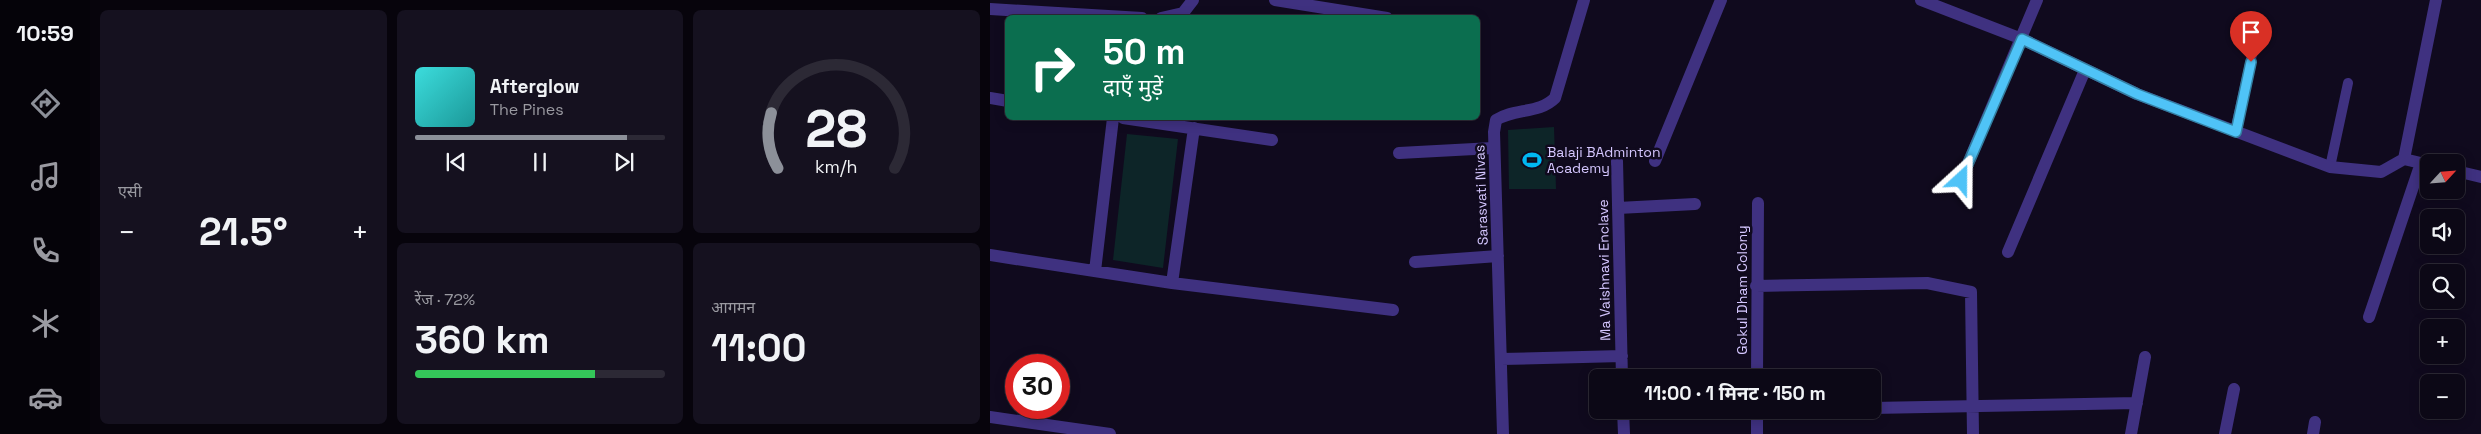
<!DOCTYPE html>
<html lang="hi">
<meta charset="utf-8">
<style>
:root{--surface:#0c0816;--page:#15111f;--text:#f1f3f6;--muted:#9a9aa1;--line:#2c2935;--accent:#8c9099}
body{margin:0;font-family:"Space Grotesk","Noto Sans Devanagari",sans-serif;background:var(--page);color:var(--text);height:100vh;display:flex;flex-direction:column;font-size:19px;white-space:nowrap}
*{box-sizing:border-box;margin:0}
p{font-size:16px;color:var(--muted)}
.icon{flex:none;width:28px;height:28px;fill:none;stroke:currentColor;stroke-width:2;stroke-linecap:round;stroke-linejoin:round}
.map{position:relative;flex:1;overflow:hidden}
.panel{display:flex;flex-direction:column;gap:10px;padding:10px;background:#07040c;width:900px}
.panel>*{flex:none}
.hud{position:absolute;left:15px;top:15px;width:475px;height:105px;border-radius:8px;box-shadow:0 2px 12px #0003,0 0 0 1px var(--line);background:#0b6e4f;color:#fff;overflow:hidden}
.needle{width:32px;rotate:64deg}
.tools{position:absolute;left:1430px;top:154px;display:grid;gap:10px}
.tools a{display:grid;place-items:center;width:45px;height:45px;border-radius:8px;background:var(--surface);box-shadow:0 2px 12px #0003,0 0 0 1px var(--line);font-size:25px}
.speed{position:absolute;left:15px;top:354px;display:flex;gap:10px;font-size:25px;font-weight:700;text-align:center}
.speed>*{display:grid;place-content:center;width:65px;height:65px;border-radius:50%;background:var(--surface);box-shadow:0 2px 12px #0003,0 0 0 1px var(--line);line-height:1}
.speed .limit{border:8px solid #d22;background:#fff;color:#111}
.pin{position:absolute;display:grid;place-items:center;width:42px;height:42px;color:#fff;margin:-51px -21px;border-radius:50% 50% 50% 0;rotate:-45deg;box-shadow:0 0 5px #0007}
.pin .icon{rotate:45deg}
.me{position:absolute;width:55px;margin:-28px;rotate:24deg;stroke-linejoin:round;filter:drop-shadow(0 0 4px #0008)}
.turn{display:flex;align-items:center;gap:18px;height:105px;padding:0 15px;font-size:22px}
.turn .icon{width:65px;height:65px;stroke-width:2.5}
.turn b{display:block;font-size:35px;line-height:42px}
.big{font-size:38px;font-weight:700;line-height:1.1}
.panel .widget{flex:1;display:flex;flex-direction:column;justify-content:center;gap:8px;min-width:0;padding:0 18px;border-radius:8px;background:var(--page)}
.panel .dial{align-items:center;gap:0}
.dial svg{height:130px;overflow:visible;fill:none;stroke:var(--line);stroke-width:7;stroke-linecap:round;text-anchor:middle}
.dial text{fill:var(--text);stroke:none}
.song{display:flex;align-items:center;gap:15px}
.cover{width:60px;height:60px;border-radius:8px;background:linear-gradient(135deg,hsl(180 70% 55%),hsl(180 70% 35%))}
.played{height:5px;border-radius:2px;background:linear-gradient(90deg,var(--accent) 85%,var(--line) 85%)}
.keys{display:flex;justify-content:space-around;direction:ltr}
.heat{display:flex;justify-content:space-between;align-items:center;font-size:28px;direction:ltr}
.charge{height:8px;border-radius:4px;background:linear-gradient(90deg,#34c759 72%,var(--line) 0)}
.panel .tiles{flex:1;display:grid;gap:10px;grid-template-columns:repeat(3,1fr)}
.widget:first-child{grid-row:span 2}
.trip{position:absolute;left:599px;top:369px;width:292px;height:50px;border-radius:8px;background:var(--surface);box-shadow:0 2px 12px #0003,0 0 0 1px var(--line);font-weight:700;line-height:50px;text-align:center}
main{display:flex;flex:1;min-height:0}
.tabs{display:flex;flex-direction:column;width:90px;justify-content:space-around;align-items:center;background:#050309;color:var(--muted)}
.tabs .icon{width:35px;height:35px}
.tabs .selected{color:var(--accent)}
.tabs b{font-size:22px;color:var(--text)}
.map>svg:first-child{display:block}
.green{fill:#0d2528}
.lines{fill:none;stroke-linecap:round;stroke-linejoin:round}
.lane{stroke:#3f3180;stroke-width:10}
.street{stroke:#3f3180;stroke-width:12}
.route-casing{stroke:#337fa1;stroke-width:12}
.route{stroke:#4fc3f7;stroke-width:9}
.labels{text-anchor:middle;stroke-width:5;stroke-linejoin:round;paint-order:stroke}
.poi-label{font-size:14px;fill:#d5c7ff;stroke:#100a1e;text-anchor:start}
.street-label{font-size:14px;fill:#d5c7ff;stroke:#100a1e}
</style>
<main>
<nav class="tabs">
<b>10:59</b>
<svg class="icon selected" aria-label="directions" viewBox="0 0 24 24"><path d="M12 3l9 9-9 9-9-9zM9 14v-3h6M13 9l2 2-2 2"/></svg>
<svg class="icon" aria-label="music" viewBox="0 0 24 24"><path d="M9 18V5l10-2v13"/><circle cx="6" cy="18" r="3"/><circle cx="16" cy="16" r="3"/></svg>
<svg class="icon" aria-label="phone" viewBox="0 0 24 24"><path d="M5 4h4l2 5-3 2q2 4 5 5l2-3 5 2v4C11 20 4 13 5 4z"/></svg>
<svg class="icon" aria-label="climate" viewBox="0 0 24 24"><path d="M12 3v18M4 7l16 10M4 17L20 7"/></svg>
<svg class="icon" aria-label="car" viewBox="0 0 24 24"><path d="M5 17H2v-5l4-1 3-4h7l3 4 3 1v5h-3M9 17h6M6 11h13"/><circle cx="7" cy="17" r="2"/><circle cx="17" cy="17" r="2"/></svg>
</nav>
<section class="panel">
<div class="tiles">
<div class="widget"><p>एसी</p>
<div class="heat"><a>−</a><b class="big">21.5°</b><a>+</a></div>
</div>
<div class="widget">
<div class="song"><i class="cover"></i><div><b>Afterglow</b><p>The Pines</p></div></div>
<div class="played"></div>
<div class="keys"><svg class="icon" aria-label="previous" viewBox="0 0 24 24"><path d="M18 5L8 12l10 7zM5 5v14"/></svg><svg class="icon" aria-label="pause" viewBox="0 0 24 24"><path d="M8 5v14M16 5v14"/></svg><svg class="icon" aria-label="next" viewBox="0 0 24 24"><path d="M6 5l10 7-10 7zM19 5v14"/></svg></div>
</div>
<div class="widget dial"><svg viewBox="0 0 100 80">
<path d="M14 69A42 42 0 1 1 86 69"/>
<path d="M14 69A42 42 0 0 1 10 35" stroke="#8c9099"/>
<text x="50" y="56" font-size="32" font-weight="700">28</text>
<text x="50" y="72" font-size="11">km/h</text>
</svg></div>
<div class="widget"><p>रेंज · 72%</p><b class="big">360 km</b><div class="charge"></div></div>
<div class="widget"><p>आगमन</p><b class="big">11:00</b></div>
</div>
</section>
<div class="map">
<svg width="1491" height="434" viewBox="0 0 1491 434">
<rect width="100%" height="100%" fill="#100a1e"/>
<path class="green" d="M564,127L566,189H519L518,130Z
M137,134L188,139L173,268L123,260Z"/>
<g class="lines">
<path class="lane" d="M1245,131L1268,28
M1340,167L1358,83"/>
<path class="street" d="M285,0L397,18
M931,0L1032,39L1147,94L1340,167L1391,172L1414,159L1439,165
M0,9L152,18
M171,18L193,13L203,0
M0,98L18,101
M133,118L282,140
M409,153L503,148
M1414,159L1446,0
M627,161L632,378
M665,161L731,0
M1466,171L1491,177
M971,180L1047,0
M628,208L705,204
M1018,252L1095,70
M0,255L182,283L403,310
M425,262L508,256
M105,271L123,118
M182,283L204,128
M766,286L937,283L981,292L983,434
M1379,317L1431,163
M511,359L632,356
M767,378L768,203
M882,408L1147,403
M633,410L634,434
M767,410V434
M0,417L120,434
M513,434L504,132L506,120C524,108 549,114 565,98L594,0
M1141,434L1155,357
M1235,434L1244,389
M1323,434L1325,422"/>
</g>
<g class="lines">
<g class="route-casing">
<path id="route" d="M971,180L1032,39L1147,94L1246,132L1261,62"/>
</g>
<use href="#route" class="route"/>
</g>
<defs>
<g id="stadium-bare" transform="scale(1.5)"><path d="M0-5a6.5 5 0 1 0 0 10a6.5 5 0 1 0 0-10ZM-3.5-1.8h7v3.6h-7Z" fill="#00b7f2" stroke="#100a1e" stroke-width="2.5" paint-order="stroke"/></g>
</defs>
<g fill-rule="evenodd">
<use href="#stadium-bare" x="542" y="160"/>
</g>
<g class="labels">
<g class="poi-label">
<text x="557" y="157">Balaji BAdminton<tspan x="557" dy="16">Academy</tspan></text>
</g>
<g class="street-label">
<text transform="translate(491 195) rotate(-92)" y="5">Sarasvati Nivas</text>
<text transform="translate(614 270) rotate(-91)" y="5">Ma Vaishnavi Enclave</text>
<text transform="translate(752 290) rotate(-90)" y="5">Gokul Dham Colony</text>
</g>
</g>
</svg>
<div class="tools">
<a><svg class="needle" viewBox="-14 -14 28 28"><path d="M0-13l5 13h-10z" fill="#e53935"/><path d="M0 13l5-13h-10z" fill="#9a9aa1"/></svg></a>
<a><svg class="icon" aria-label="sound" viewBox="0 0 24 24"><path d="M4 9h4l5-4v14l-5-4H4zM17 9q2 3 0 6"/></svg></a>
<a><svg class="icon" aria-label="search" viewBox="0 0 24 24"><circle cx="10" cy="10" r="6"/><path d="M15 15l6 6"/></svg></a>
<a>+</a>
<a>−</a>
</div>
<div class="speed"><div class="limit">30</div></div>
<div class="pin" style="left:1261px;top:62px;background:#d93025"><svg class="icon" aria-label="arrive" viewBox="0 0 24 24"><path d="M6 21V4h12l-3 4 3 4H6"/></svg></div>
<svg class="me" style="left:971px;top:180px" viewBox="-20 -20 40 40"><path d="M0-17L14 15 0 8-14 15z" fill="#4fc3f7" stroke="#fff" stroke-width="4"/></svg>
<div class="trip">11:00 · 1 मिनट · 150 m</div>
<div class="hud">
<div class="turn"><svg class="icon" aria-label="right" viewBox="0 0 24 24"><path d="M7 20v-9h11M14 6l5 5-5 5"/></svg><div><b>50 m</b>दाएँ मुड़ें</div></div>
</div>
</div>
</main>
